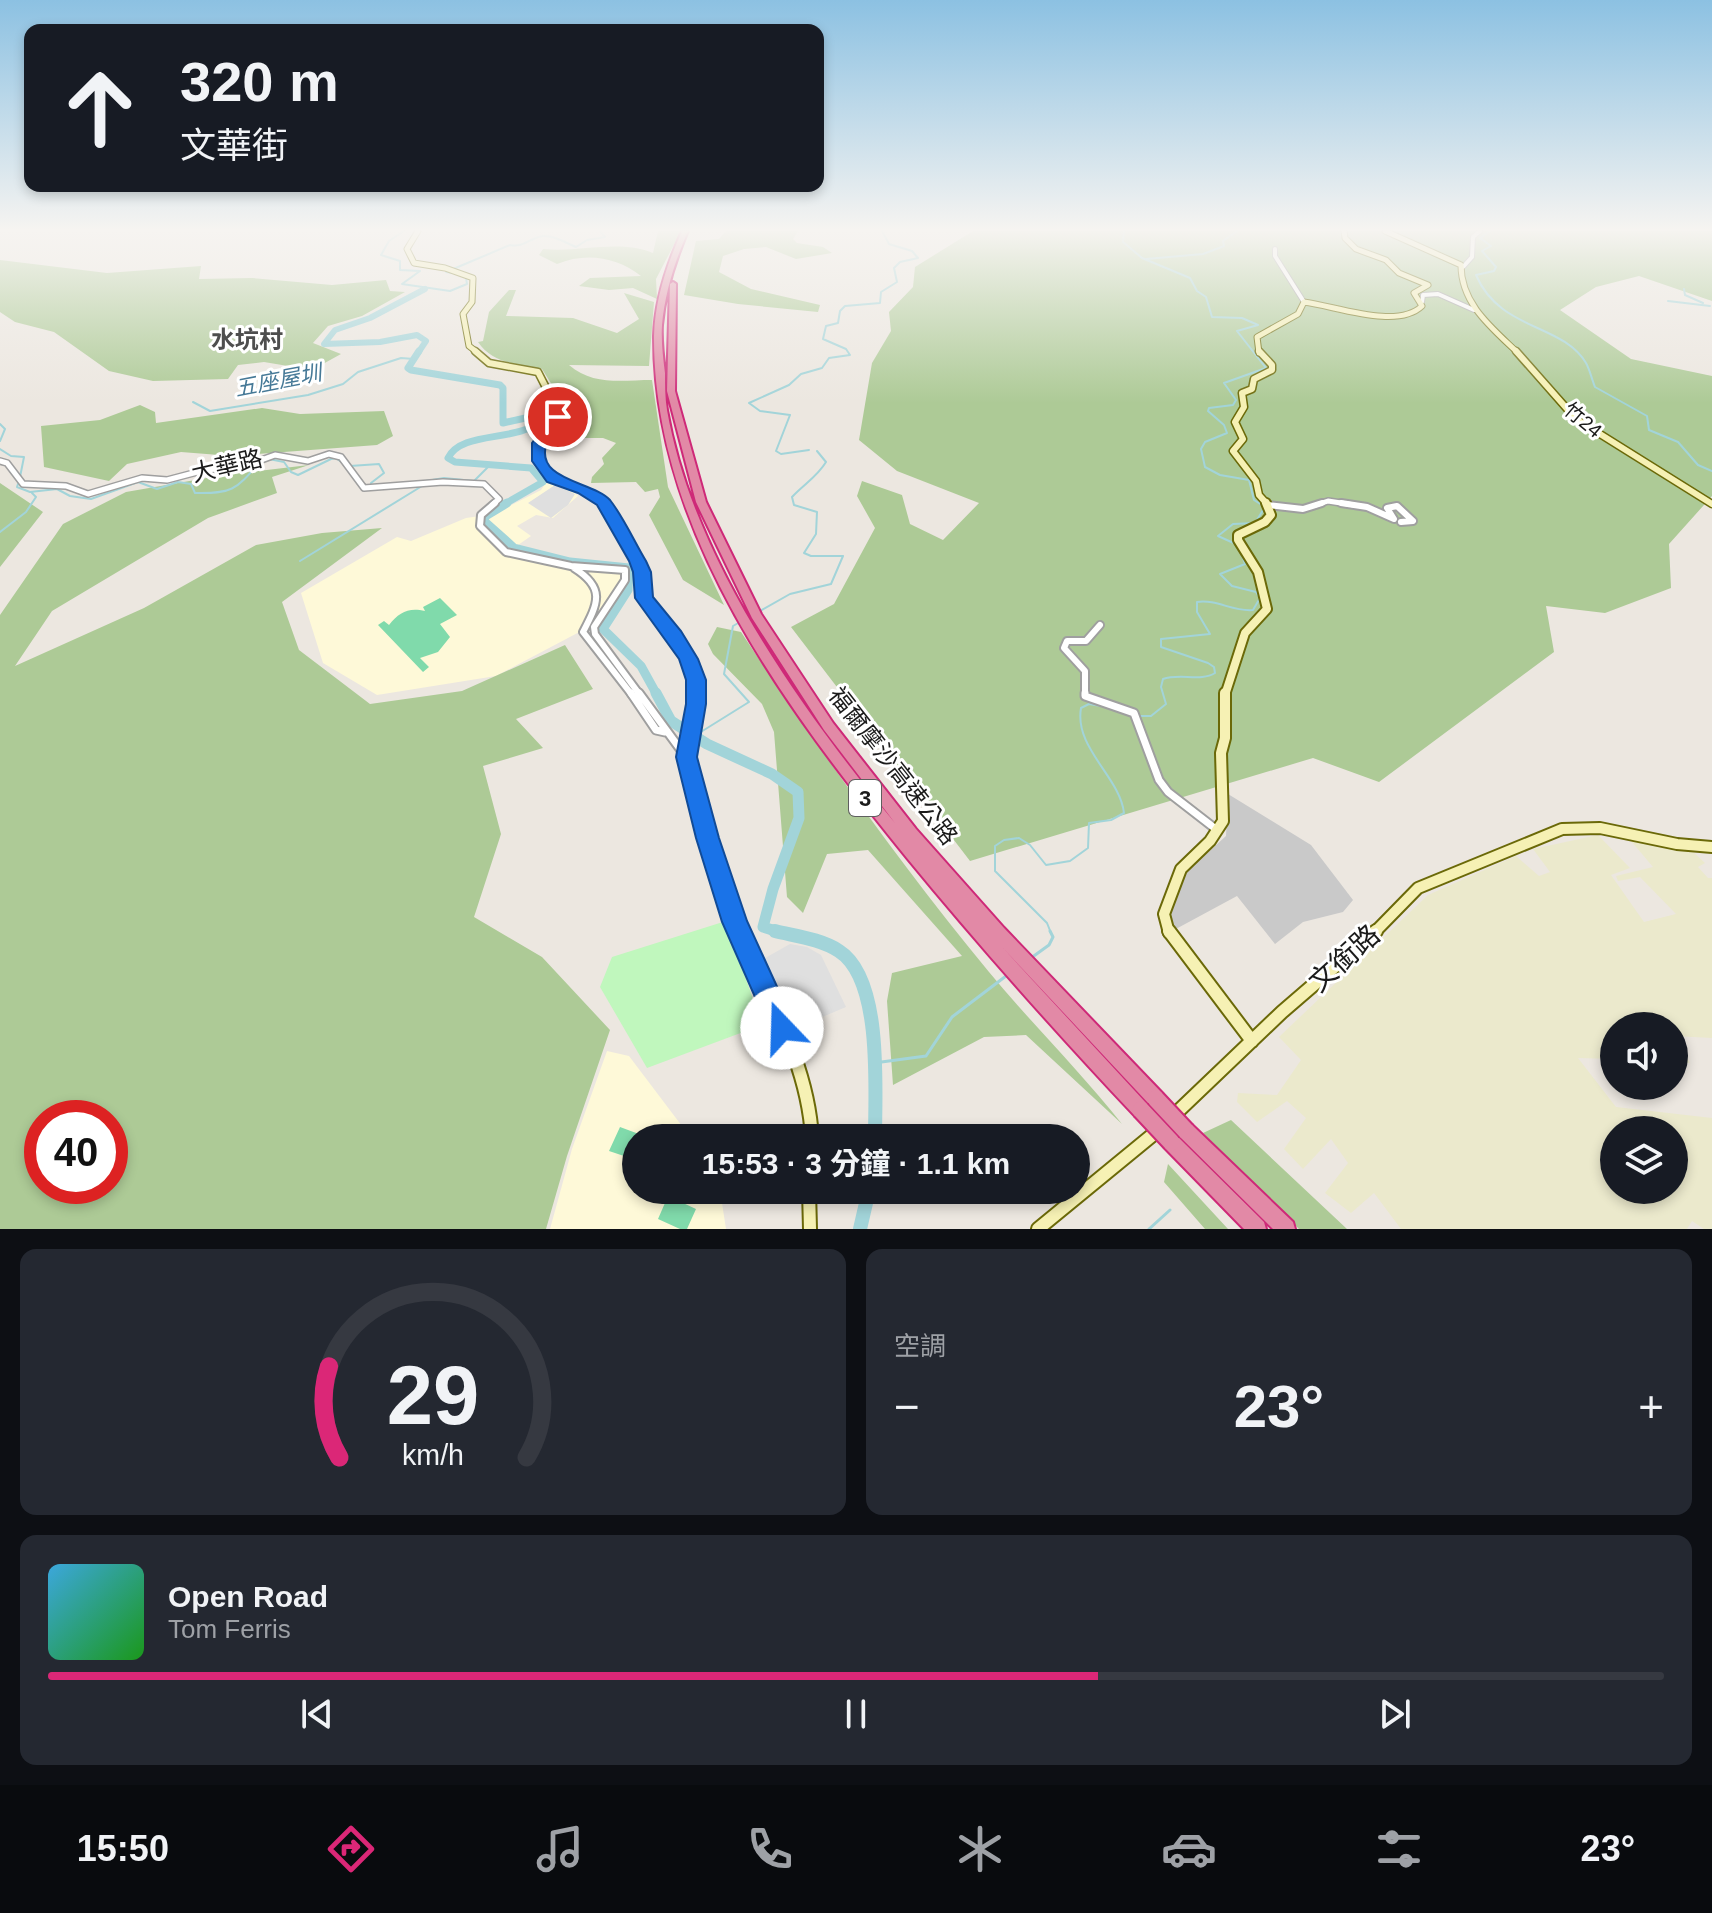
<!DOCTYPE html>
<html lang="zh-TW">
<meta charset="utf-8">
<style>
:root{--surface:#171b24;--page:#242831;--text:#f1f3f6;--muted:#9ea1a6;--line:#363941;--accent:#db2777}
body{margin:0;font-family:Arial,"Noto Sans TC",sans-serif;background:var(--page);color:var(--text);height:100vh;display:flex;flex-direction:column;font-size:30px;white-space:nowrap}
*{box-sizing:border-box;margin:0}
p{font-size:26px;color:var(--muted)}
.icon{flex:none;width:44px;height:44px;fill:none;stroke:currentColor;stroke-width:2;stroke-linecap:round;stroke-linejoin:round}
.map{position:relative;height:1229px;overflow:hidden}
.details{display:flex;flex-direction:column;gap:20px;padding:20px;background:#0d0f14;flex:1}
.details>*{flex:none}
.top-card{position:absolute;left:24px;top:24px;width:800px;height:168px;border-radius:16px;box-shadow:0 4px 12px #0003;background:#171b24;color:var(--text);overflow:hidden}
.fabs{position:absolute;left:1600px;top:1012px;display:grid;gap:16px}
.fabs a{display:grid;place-items:center;width:88px;height:88px;border-radius:50%;background:var(--surface);box-shadow:0 4px 12px #0003;font-size:40px}
.speed{position:absolute;left:24px;top:1100px;display:flex;gap:16px;font-size:40px;font-weight:700;text-align:center}
.speed>*{display:grid;place-content:center;width:104px;height:104px;border-radius:50%;background:var(--surface);box-shadow:0 4px 12px #0003;line-height:1}
.speed .limit{border:12px solid #d22;background:#fff;color:#111}
.pin{position:absolute;display:grid;place-items:center;width:68px;height:68px;color:#fff;margin:-34px;border:4px solid #fff;border-radius:50%;box-shadow:0 2px 8px #0007}
.me{position:absolute;width:88px;margin:-44px;rotate:339deg;stroke-linejoin:round;filter:drop-shadow(0 0 6px #0008)}
.turn{display:flex;align-items:center;gap:28px;height:168px;padding:0 24px;font-size:36px}
.turn .icon{width:104px;height:104px;stroke-width:2.5}
.turn b{display:block;font-size:56px;line-height:68px}
.big{font-size:60px;font-weight:700;line-height:1.1}
.details .widget{flex:1;display:flex;flex-direction:column;justify-content:center;gap:12px;min-width:0;padding:0 28px;border-radius:16px;background:var(--page)}
.details .dial{align-items:center;gap:0}
.dial svg{height:208px;overflow:visible;fill:none;stroke:var(--line);stroke-width:7;stroke-linecap:round;text-anchor:middle}
.dial text{fill:var(--text);stroke:none}
.song{display:flex;align-items:center;gap:24px}
.cover{width:96px;height:96px;border-radius:12px;background:linear-gradient(135deg,hsl(200 70% 55%),hsl(120 70% 35%))}
.played{height:8px;border-radius:4px;background:linear-gradient(90deg,var(--accent) 65%,var(--line) 65%)}
.keys{display:flex;justify-content:space-around;direction:ltr}
.heat{display:flex;justify-content:space-between;align-items:center;font-size:44px;direction:ltr}
.details .tiles{flex:1;display:grid;gap:20px;grid-template-columns:1fr 1fr}
.widget:last-child{grid-column:span 2}
.trip{position:absolute;left:622px;top:1124px;width:468px;height:80px;border-radius:40px;background:var(--surface);box-shadow:0 4px 12px #0003;font-weight:700;line-height:80px;text-align:center}
.tabs{display:flex;height:128px;justify-content:space-around;align-items:center;background:#090b0e;color:var(--muted)}
.tabs .icon{width:56px;height:56px}
.tabs .on{color:var(--accent)}
.tabs b{font-size:36px;color:var(--text)}
.map>svg:first-child{display:block}
.education{fill:#fef9d8}
.religious{fill:#c9c9c9}
.farmland{fill:#ebe9cc;fill-rule:evenodd}
.forest{fill:#adca96;fill-rule:evenodd}
.park{fill:#c0f7bd}
.pitch{fill:#80daab}
.parking{fill:#dfdfdf}
.lines{fill:none;stroke-linecap:round;stroke-linejoin:round}
.stream-far1{stroke:#a2d4d9;stroke-width:2}
.stream{stroke:#a2d4d9;stroke-width:3}
.river-far4{stroke:#a2d4d9;stroke-width:6}
.river-far3{stroke:#a2d4d9;stroke-width:7}
.river-far2{stroke:#a2d4d9;stroke-width:9}
.river-far1{stroke:#a2d4d9;stroke-width:11}
.river{stroke:#a2d4d9;stroke-width:14}
.street-far3-casing{stroke:#9f9f9f;stroke-width:6}
.street-far2-casing{stroke:#9f9f9f;stroke-width:8}
.street-far1-casing{stroke:#9f9f9f;stroke-width:10}
.street-casing{stroke:#9f9f9f;stroke-width:11}
.secondary-far4-casing{stroke:#6b6908;stroke-width:7}
.secondary-far3-casing{stroke:#6b6908;stroke-width:9}
.secondary-far2-casing{stroke:#6b6908;stroke-width:12}
.secondary-far1-casing{stroke:#6b6908;stroke-width:14}
.secondary-casing{stroke:#6b6908;stroke-width:16}
.highway-casing{stroke:#ce2978;stroke-width:4}
.street-far3{stroke:#fff;stroke-width:4}
.street-far2{stroke:#fff;stroke-width:5}
.street-far1{stroke:#fff;stroke-width:6}
.street{stroke:#fff;stroke-width:7}
.secondary-far4{stroke:#f6f1b4;stroke-width:5}
.secondary-far3{stroke:#f6f1b4;stroke-width:6}
.secondary-far2{stroke:#f6f1b4;stroke-width:8}
.secondary-far1{stroke:#f6f1b4;stroke-width:10}
.secondary{stroke:#f6f1b4;stroke-width:12}
.highway{fill:#e289a6;fill-rule:evenodd}
.highway-bridge-casing{stroke:#ce2978;stroke-width:21;stroke-linecap:butt}
.highway-bridge{stroke:#e289a6;stroke-width:17}
.route{fill:#1a73e8;stroke:#114b97;stroke-width:2}
.labels{text-anchor:middle;stroke-width:6;stroke-linejoin:round;paint-order:stroke}
.far-street-label{font-size:20px;fill:#1b1b1b;stroke:#fff}
.far-water-label{font-size:22px;font-style:italic;fill:#467997;stroke:#fff}
.shield{fill:#fff;stroke:#5f5f5f;stroke-width:2}
.shield-label{font-size:22px;font-weight:bold;fill:#1b1b1b}
.far-quarter-label{font-size:24px;font-weight:bold;fill:#4e4e4e;stroke:#fff}
.street-label{font-size:24px;fill:#1b1b1b;stroke:#fff}
.near-street-label{font-size:28px;fill:#1b1b1b;stroke:#fff}
</style>
<div class="map">
<svg width="1712" height="1229" viewBox="0 0 1712 1229">
<rect width="100%" height="100%" fill="#ece7e0"/>
<path class="education" d="M547,481L571,489L578,496L553,518L536,515L517,526L531,536L508,552L627,572L585,629L496,676L377,695L323,663L301,593L397,537L411,541L466,518L494,514L541,490Z
M607,1051L629,1056L691,1138H636V1190H720L726,1229H550L572,1149Z"/>
<path class="religious" d="M1228,794L1311,845L1353,900L1343,912L1303,922L1275,944L1237,896L1174,930L1167,914L1183,875L1226,836Z"/>
<path class="farmland" d="M1598,835L1630,868L1611,875L1644,922L1676,914L1640,877L1618,881L1616,876L1653,867L1626,835L1690,849L1705,863L1698,867L1708,878H1712V1038L1674,1036L1690,1063L1674,1062V1026H1614V1059L1578,1058L1616,1107L1712,1118V1229H1704L1692,1221L1687,1229H1401L1374,1193L1351,1213L1325,1193L1348,1163L1331,1139L1303,1169L1284,1149L1306,1118L1287,1101L1257,1122L1237,1102L1238,1093L1277,1095L1301,1060L1279,1037L1428,895L1516,856L1539,876L1550,872L1533,849ZM1614,1130H1674V1190H1614Z"/>
<path class="forest" d="M658,231H681L656,279L657,299L633,288L609,290L579,286L590,278L641,276C617,257 586,252 557,264L539,255L543,249C579,253 618,239 653,253Z
M726,231H798L793,239L797,243L823,247L832,253L796,259L766,247L744,249L723,256L719,272L751,289L820,305L818,312L738,304L684,295L696,241L719,239Z
M973,231H1712V301L1639,276L1596,287L1560,310L1631,359L1712,376V496L1669,544L1671,588L1605,613L1546,606L1554,652L1379,782L1313,758L970,861L791,627L834,604L875,528L857,496L862,481L902,495L910,524L943,540L979,503L897,471L859,440L872,363L891,331L889,312L913,287L915,267Z
M0,260L107,273L201,266L199,279L252,278L332,285L386,280L390,291L405,292L362,316L328,326L313,343L341,354L312,370L264,362L238,365L228,379L153,381L109,371L54,332L15,322L0,312Z
M509,290H516L506,316L573,318L617,333L639,319L624,293L654,302L649,366L569,365C593,386 622,380 652,380L668,487L724,605L683,580L649,515L660,497L658,489L645,492L636,482L591,483L592,477L604,464L602,458L616,443L603,438H583L576,430L560,427L564,404L542,369C518,364 493,364 478,342L483,341L489,312Z
M140,405L155,412L156,423L262,408L300,414L384,411L393,436L377,445L232,456L181,452L127,464L109,481L44,467L41,426L100,420Z
M309,465L272,477L277,493L208,518L52,611L15,666L144,608L256,545L322,533L382,528L282,602L299,650L370,704L462,691L565,645L593,689L516,719L543,748L483,766L501,834L474,917L542,957L610,1030L567,1156L546,1229H0V615L63,524L126,492L224,475ZM42,1118H110V1186H42Z
M0,483L43,512L0,567Z
M717,627L741,632C819,749 899,863 989,972C1032,1024 1080,1071 1122,1124L1026,1035L984,1037L893,1085L887,1001L892,973L962,956L868,850L827,854L803,913L787,897L774,732L762,704L713,654L708,644Z
M1231,1120L1347,1229H1299L1203,1133Z
M1168,1164L1228,1229H1205L1164,1182Z"/>
<path class="park" d="M726,921L762,1025L647,1068L600,987L612,957Z"/>
<path class="pitch" d="M440,598L457,615L440,624L450,637L438,652L420,658L429,667L423,672L378,625L384,621L389,625C399,612 409,607 425,611L423,607Z
M620,1127L647,1137L636,1138V1160L609,1151Z
M668,1196L696,1209L687,1229H680L658,1219Z"/>
<path class="parking" d="M555,485L575,494L568,505L551,518L528,503Z
M790,944L807,947L821,955L846,1007L787,1032L758,962Z"/>
<g class="lines">
<path class="stream-far1" d="M404,231L389,241L381,255L400,261V270L420,271L402,284L450,291L467,284L466,278
M1124,231L1123,242L1142,258L1190,278L1197,291L1206,297L1212,317L1242,318L1258,325L1237,331L1266,368L1224,383L1236,400L1233,405L1209,408L1208,411L1224,425L1227,433L1205,442L1201,449L1205,467L1220,475L1249,480L1254,500L1265,507L1255,523L1233,524L1218,536L1238,545
M1490,231L1480,238L1491,246L1482,251L1496,267L1494,271L1476,275C1500,331 1562,323 1586,363C1590,370 1592,380 1595,387L1647,416L1649,430L1678,442L1698,465L1712,471
M1146,259L1203,254L1224,246L1223,241L1237,231
M452,273L446,272L510,245C524,248 529,238 543,236C554,235 566,243 576,247L587,240L605,237L600,231
M1684,289L1685,295L1703,303
M1668,301L1710,306
M193,402L210,411L308,395L343,384L358,372L401,358L414,359
M0,424L5,429L0,441
M0,449L11,456L24,457L20,477
M809,450L781,454L776,451L790,415L760,411L749,403L789,385L801,374L822,368L829,358L850,355L846,349L823,339L826,326L838,323L840,311L845,306L880,303L881,292L897,282L894,268L900,262L918,258L912,251L889,244L882,231
M269,459L284,462L291,472L298,475L331,459L336,458L344,464
M350,466L379,464L384,473L371,483L372,486
M426,481L444,478L474,481L489,466
M18,484L17,487L30,492L57,489L70,496L91,499L138,482L157,489L178,482L191,484L195,493C231,494 236,490 259,463
M0,532L26,512L36,497L32,493
M300,561L422,486
M760,611L790,594L831,584L843,556H811L804,553L816,534L817,512L794,505L792,497C804,484 817,477 826,462L817,451
M1139,716H1151L1166,704L1161,687L1163,679C1180,673 1201,682 1215,673L1214,667L1208,663L1161,647V639L1210,634L1197,612V602C1217,599 1233,612 1253,610L1260,598L1256,592L1232,586L1220,574L1245,564L1242,555
M696,735L749,702L724,674L733,626L740,622
M1051,933L1047,923L995,871V846L1004,840L1019,838L1030,845L1046,865L1070,861L1088,848L1089,823L1111,820L1124,813C1120,777 1074,748 1081,708L1089,704L1107,707"/>
<path class="stream" d="M1031,958L1049,945L1053,937L1050,931
M874,1063L926,1056L952,1017L1006,976
M1149,1229L1170,1210"/>
<path class="river-far4" d="M418,353L426,341L417,335L380,342L324,344L335,330L370,318L425,289"/>
<path class="river-far3" d="M419,351L408,368L411,370L500,385L503,388V423L530,417L542,420C517,443 462,430 448,458L455,462L531,468L543,482L503,505"/>
<path class="river-far2" d="M507,503L484,517L485,522L514,548L570,562L629,568L628,590L603,629L641,666L657,695"/>
<path class="river-far1" d="M656,693L671,721L707,744L772,774L798,792L799,818L773,889L763,927L782,933"/>
<path class="river" d="M775,931C795,936 821,939 839,951C883,979 875,1091 875,1138
M860,1229L869,1190"/>
<g class="street-far3-casing">
<path id="street-far3" d="M1275,249V256L1304,302
M1463,267L1472,257L1473,237L1480,231
M1422,302L1423,295L1438,294L1474,310"/>
</g>
<g class="street-far2-casing">
<path id="street-far2" d="M0,461L7,463L23,484L66,486L88,494L142,478L167,480L205,470L242,467L275,455L308,461L329,454L341,457L364,488L443,482L484,484L499,499L492,505
M1316,505L1328,501L1354,505"/>
</g>
<g class="street-far1-casing">
<path id="street-far1" d="M495,503L481,515L480,526L506,552L571,566L625,570V580L594,627L595,634L640,695
M1341,503L1367,507L1394,519L1387,508L1397,506L1413,521L1401,522
M1268,505L1303,509L1322,503
M574,568C606,588 598,603 583,632L632,695
M1085,695V671L1064,648L1067,641H1086L1100,625"/>
</g>
<g class="street-casing">
<path id="street" d="M631,693L656,730L665,732
M639,693L686,757
M1085,693V696L1134,713L1159,780L1168,792L1217,830"/>
</g>
<g class="secondary-far4-casing">
<path id="secondary-far4" d="M418,231L407,249L414,263L445,268L473,278L472,302L463,314L469,346L478,353
M1385,231L1461,265C1461,304 1492,328 1518,353
M1259,353L1257,337L1298,314L1304,302C1336,306 1397,330 1422,306L1414,293L1428,285L1399,273L1386,260L1356,249L1345,238L1344,231"/>
</g>
<g class="secondary-far3-casing">
<path id="secondary-far3" d="M475,351L489,363L538,372L559,413L538,443L537,460C552,488 587,483 606,505
M1259,351L1272,365V370L1254,379L1252,389L1242,393L1244,407L1235,422L1243,439L1233,451L1256,481L1259,495L1268,505
M1516,351L1576,419L1712,504"/>
</g>
<g class="secondary-far2-casing">
<path id="secondary-far2" d="M604,503L639,564L645,600L688,658L696,681V695
M1225,695L1245,633L1267,609L1258,572L1238,540V535L1265,522L1271,515L1266,503"/>
</g>
<g class="secondary-far1-casing">
<path id="secondary-far1" d="M696,693L687,760L722,888L740,933
M1169,933L1164,914L1181,869L1210,841L1223,821L1221,753L1225,738V693
M1374,933L1418,888L1562,829L1600,828L1677,844L1712,847"/>
</g>
<g class="secondary-casing">
<path id="secondary" d="M739,931C768,998 808,1063 812,1138
M1169,931L1252,1041
M1171,1118L1282,1012L1376,931
M809,1190L810,1229
M1038,1229L1161,1128"/>
</g>
<g class="highway-casing">
<path id="highway" d="M682,231H688C675,261 665,292 662,325C661,341 663,357 665,373C665,385 665,398 667,410C693,559 800,708 895,823L824,730L752,618L696,502L667,391L670,284L673,282L676,284L675,391L706,502L761,614L833,723L916,829L1004,928L1162,1093L1165,1099L1162,1105L1156,1108L1150,1105L1002,947L1147,1104L1150,1110L1147,1116L1141,1119L1135,1116C1056,1032 980,947 907,858C788,711 653,533 654,336C655,299 667,264 682,231Z
M1186,1122L1192,1125L1293,1222L1295,1229H1273L1180,1137L1177,1131L1180,1125Z
M1171,1133L1177,1136L1264,1222L1266,1229H1244L1165,1148L1162,1142L1165,1136Z"/>
</g>
<use href="#street-far3" class="street-far3"/>
<use href="#street-far2" class="street-far2"/>
<use href="#street-far1" class="street-far1"/>
<use href="#street" class="street"/>
<use href="#secondary-far4" class="secondary-far4"/>
<use href="#secondary-far3" class="secondary-far3"/>
<use href="#secondary-far2" class="secondary-far2"/>
<use href="#secondary-far1" class="secondary-far1"/>
<use href="#secondary" class="secondary"/>
<use href="#highway" class="highway"/>
<g class="highway-bridge-casing">
<path id="highway-bridge" d="M1156,1099L1186,1131
M1141,1110L1171,1142"/>
</g>
<use href="#highway-bridge" class="highway-bridge"/>
</g>
<linearGradient id="sky" x2="0" y2="1"><stop stop-color="#8cc1e2"/><stop offset="0.57" stop-color="#f6f4f1"/><stop offset="1" stop-color="#f6f4f1" stop-opacity="0"/></linearGradient>
<rect width="1712" height="403" fill="url(#sky)"/>
<path class="route" d="M558,412L565,417C560,424 550,434 547,442C533,481 593,481 610,500C624,518 634,541 646,561L651,572L653,597L681,631L698,659L706,680V704L697,757L719,838L747,921L796,1028L792,1038L782,1041L773,1038L722,922L696,838L676,757L686,704V680L679,659L635,598L633,572L629,561L597,505L578,493L547,482L532,461V443L553,414Z"/>
<g class="labels">
<g class="far-street-label">
<text transform="translate(1583 420) rotate(40)" y="7">竹24</text>
</g>
<g class="far-water-label">
<text transform="translate(278 380) rotate(-11)" y="8">五座屋圳</text>
</g>
<rect class="shield" x="849" y="780" width="32" height="36" rx="6"/>
<g class="shield-label">
<text x="865" y="806">3</text>
</g>
<g class="far-quarter-label">
<text x="247" y="348">水坑村</text>
</g>
<g class="street-label">
<text transform="translate(227 466) rotate(-13)" y="8">大華路</text>
<text transform="translate(893 766) rotate(52)" y="8">福爾摩沙高速公路</text>
</g>
<g class="near-street-label">
<text transform="translate(1344 958) rotate(-42)" y="10">文銜路</text>
</g>
</g>
</svg>
<div class="fabs">
<a><svg class="icon" aria-label="sound" viewBox="0 0 24 24"><path d="M4 9h4l5-4v14l-5-4H4zM17 9q2 3 0 6"/></svg></a>
<a><svg class="icon" aria-label="layers" viewBox="0 0 24 24"><path d="M12 4l9 5-9 5-9-5zM3 14l9 5 9-5"/></svg></a>
</div>
<div class="speed"><div class="limit">40</div></div>
<div class="pin" style="left:558px;top:417px;background:#d93025"><svg class="icon" aria-label="arrive" viewBox="0 0 24 24"><path d="M6 21V4h12l-3 4 3 4H6"/></svg></div>
<svg class="me" style="left:782px;top:1028px" viewBox="-20 -20 40 40"><circle r="19" fill="#fff"/><path d="M0-13L10 11 0 6-10 11z" fill="#1a73e8"/></svg>
<div class="trip">15:53 · 3 分鐘 · 1.1 km</div>
<div class="top-card">
<div class="turn"><svg class="icon" aria-label="ahead" viewBox="0 0 24 24"><path d="M12 20V5M6 11l6-6 6 6"/></svg><div><b>320 m</b>文華街</div></div>
</div>
</div>
<section class="details">
<div class="tiles">
<div class="widget dial"><svg viewBox="0 0 100 80">
<path d="M14 69A42 42 0 1 1 86 69"/>
<path d="M14 69A42 42 0 0 1 10 34" stroke="#db2777"/>
<text x="50" y="56" font-size="32" font-weight="700">29</text>
<text x="50" y="72" font-size="11">km/h</text>
</svg></div>
<div class="widget"><p>空調</p>
<div class="heat"><a>−</a><b class="big">23°</b><a>+</a></div>
</div>
<div class="widget">
<div class="song"><i class="cover"></i><div><b>Open Road</b><p>Tom Ferris</p></div></div>
<div class="played"></div>
<div class="keys"><svg class="icon" aria-label="previous" viewBox="0 0 24 24"><path d="M18 5L8 12l10 7zM5 5v14"/></svg><svg class="icon" aria-label="pause" viewBox="0 0 24 24"><path d="M8 5v14M16 5v14"/></svg><svg class="icon" aria-label="next" viewBox="0 0 24 24"><path d="M6 5l10 7-10 7zM19 5v14"/></svg></div>
</div>
</div>
</section>
<nav class="tabs">
<b>15:50</b>
<svg class="icon on" aria-label="directions" viewBox="0 0 24 24"><path d="M12 3l9 9-9 9-9-9zM9 14v-3h6M13 9l2 2-2 2"/></svg>
<svg class="icon" aria-label="music" viewBox="0 0 24 24"><path d="M9 18V5l10-2v13"/><circle cx="6" cy="18" r="3"/><circle cx="16" cy="16" r="3"/></svg>
<svg class="icon" aria-label="phone" viewBox="0 0 24 24"><path d="M5 4h4l2 5-3 2q2 4 5 5l2-3 5 2v4C11 20 4 13 5 4z"/></svg>
<svg class="icon" aria-label="climate" viewBox="0 0 24 24"><path d="M12 3v18M4 7l16 10M4 17L20 7"/></svg>
<svg class="icon" aria-label="car" viewBox="0 0 24 24"><path d="M5 17H2v-5l4-1 3-4h7l3 4 3 1v5h-3M9 17h6M6 11h13"/><circle cx="7" cy="17" r="2"/><circle cx="17" cy="17" r="2"/></svg>
<svg class="icon" aria-label="filters" viewBox="0 0 24 24"><path d="M4 7h16M4 17h16"/><circle cx="9" cy="7" r="2"/><circle cx="15" cy="17" r="2"/></svg>
<b>23°</b>
</nav>
